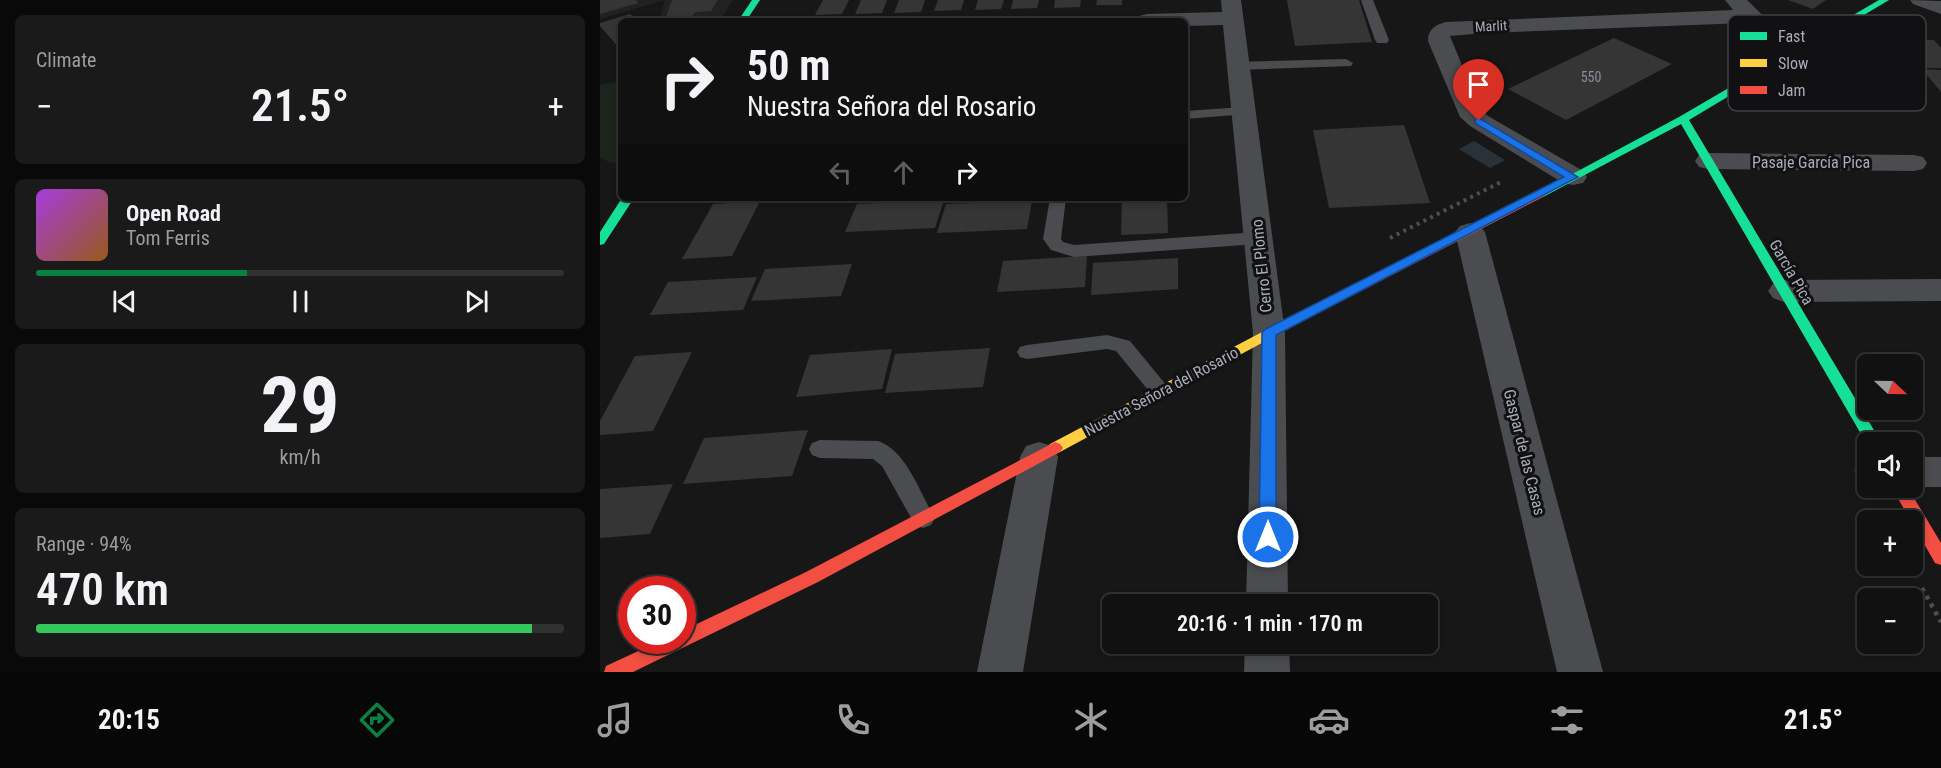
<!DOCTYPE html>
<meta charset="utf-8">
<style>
:root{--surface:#111;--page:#1a1a1a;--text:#f1f3f6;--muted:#9c9d9f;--line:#303131;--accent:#0b8043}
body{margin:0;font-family:"Roboto Condensed",sans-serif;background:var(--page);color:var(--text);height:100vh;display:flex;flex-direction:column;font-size:22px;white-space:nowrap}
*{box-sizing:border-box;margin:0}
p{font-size:20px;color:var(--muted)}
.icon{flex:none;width:33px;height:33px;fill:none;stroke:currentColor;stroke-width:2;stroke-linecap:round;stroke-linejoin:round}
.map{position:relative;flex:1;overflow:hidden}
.side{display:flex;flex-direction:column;gap:15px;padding:15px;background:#090909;width:600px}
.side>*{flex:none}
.banner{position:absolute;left:18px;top:18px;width:570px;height:183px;border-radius:9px;box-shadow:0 3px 9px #0003,0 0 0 2px var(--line);background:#111;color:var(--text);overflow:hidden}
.needle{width:39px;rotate:112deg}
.fabs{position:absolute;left:1257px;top:354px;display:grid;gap:12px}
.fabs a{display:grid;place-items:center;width:66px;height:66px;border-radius:9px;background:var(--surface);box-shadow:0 3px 9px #0003,0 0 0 2px var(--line);font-size:30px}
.speed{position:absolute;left:18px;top:576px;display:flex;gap:12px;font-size:30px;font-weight:700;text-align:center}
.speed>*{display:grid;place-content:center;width:78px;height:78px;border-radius:50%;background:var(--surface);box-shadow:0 3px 9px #0003,0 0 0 2px var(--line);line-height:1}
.speed .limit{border:9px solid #d22;background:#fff;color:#111}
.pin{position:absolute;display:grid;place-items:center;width:51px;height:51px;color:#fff;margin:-62px -26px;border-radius:50% 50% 50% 0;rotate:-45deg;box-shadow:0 0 6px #0007}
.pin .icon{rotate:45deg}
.me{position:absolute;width:66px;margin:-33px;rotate:0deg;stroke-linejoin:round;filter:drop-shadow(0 0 4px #0008)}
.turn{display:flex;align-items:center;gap:21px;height:126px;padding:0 30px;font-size:27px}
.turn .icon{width:78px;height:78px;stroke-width:2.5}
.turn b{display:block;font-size:42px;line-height:51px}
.lanes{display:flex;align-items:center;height:57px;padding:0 30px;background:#0003;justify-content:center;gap:30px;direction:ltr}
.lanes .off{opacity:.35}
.big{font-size:45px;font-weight:600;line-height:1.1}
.side .card{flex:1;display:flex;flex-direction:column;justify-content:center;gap:9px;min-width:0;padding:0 21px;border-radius:9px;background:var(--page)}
.side .dial{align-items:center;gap:0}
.dial b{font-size:78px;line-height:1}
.song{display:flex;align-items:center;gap:18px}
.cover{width:72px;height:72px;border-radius:9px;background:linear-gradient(135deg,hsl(280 70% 55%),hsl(30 70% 35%))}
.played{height:6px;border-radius:3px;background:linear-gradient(90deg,var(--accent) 40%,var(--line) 40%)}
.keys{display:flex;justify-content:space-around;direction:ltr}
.heat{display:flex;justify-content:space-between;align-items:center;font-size:33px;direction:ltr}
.charge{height:9px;border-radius:4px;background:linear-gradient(90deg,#34c759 94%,var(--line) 0)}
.trip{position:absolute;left:502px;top:594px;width:336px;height:60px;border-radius:9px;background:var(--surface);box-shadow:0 3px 9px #0003,0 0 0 2px var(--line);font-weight:600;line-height:60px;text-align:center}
.tabs{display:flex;height:96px;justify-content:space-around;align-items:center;background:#070707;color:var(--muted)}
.tabs .icon{width:42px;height:42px}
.tabs .selected{color:var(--accent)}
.tabs b{font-size:27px;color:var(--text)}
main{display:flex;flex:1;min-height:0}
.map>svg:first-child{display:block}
.built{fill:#212123}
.green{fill:#1d241e}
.water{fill:#2a3239}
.building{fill:#353536}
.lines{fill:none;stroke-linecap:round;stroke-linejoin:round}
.path-far1{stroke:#4d4e52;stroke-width:4;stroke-dasharray:3 4.5;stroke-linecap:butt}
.path{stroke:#4d4e52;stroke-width:4.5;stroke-dasharray:4 5;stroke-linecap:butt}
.lane{fill:#4b4c50;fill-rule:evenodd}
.street{fill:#4b4c50;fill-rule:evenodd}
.fast{fill:#16e098;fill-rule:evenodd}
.slow{fill:#ffcf43;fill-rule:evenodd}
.jam{fill:#f24e42;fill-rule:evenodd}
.route{fill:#1a73e8;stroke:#114b97;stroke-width:1.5}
.labels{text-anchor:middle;stroke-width:6;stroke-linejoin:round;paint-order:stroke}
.far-street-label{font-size:14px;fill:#a8adb8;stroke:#111113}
.number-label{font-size:14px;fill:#8b8f98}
.street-label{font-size:16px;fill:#a8adb8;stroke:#111113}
.key{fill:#111113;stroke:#3e4045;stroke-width:1.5}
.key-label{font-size:16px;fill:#a8adb8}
</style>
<main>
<section class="side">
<div class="card"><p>Climate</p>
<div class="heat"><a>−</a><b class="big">21.5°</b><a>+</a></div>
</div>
<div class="card">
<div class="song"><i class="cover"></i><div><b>Open Road</b><p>Tom Ferris</p></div></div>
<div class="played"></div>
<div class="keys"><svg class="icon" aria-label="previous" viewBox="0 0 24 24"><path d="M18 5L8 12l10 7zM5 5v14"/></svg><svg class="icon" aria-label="pause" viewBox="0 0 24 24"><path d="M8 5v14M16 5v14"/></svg><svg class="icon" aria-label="next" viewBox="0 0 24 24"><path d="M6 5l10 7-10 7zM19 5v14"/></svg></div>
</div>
<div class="card dial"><b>29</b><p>km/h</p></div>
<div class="card"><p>Range · 94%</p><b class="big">470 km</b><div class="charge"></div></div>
</section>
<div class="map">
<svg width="1341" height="672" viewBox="0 0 1341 672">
<rect width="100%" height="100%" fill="#171717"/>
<path class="built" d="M0,0H133L119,21H59L65,0L0,19Z"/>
<path class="green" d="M21,81V162L11,163L0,158V85Z"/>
<path class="water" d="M874,141L905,160L890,168L859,149Z"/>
<path class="building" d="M0,0H36L38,3L0,14Z
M72,0H118L111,11L95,12L88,21H69L71,17H66Z
M223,0H249L242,14L215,15Z
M261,0H287L282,13L255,14Z
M299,0H325L321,12L294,13Z
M338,0H364L361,10L334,11Z
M378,0H404L401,9L375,10Z
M413,0H439L437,8L411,9Z
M455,0H481L480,7L454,8Z
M497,0H522V5H496Z
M687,0H759L772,42L695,46Z
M1188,0H1226L1213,9Z
M30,14L34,18L41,16L46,21H21V50L0,26V23Z
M1014,38L1072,64L966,120L908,89Z
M1326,40H1334L1341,48V68H1326L1307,48Z
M1322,69L1341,70V92Z
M804,125L830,203L729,208L713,130Z
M522,198H567L568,233L521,235Z
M344,200L335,228L245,232L257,204Z
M160,201L132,256L82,259L113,204Z
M432,201L427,229L337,233L346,204Z
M487,256L485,287L397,292L403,261Z
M578,258V289L491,295L493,263Z
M252,264L241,296L151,301L165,269Z
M157,277L143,310L50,315L68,282Z
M390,348L383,387L285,393L295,354Z
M292,349L282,389L196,397L210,355Z
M92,352L53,431L0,435V421L35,356Z
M208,430L192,476L83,484L104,438Z
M73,484L50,534L0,538V489Z"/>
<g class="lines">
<path class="path-far1" d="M790,238L903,181"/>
<path class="path" d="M1256,469L1265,486
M1322,588L1341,622"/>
<path class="lane" d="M761,0H773L789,40L787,43H777L775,40Z
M746,59L753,63L751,66L638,70L631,66L638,62Z
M643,107L650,111L648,114L585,119V111Z
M450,198H466L461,239L463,242L474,245L658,232L664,234L667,238L664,242L658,244L474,257L451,250L443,239Z
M507,335L530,341L567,386L570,391L567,396L560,399L553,396L516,351L507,349L427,359L420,357L417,352L420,347L427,345Z
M220,440L278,441C305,450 318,488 331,511L335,518L331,525L323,528L315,525L282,466L273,459L220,458L212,455L209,449L212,443Z"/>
<path class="street" d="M621,0H641L685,333L688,604H646L653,333L623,25L585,26V21H536L539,16L547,14L622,12Z
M1125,0H1147L1198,50L1201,55L1198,60L1190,62L1182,60L1145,23L885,33L850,36L880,109L888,116L983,171L987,177L983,183L973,185L963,183L870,126L860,117L828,41C828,29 835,25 846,22L1133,10Z
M1310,0L1341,1V14L1313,4Z
M1108,153L1314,155L1323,157L1327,163L1323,169L1314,171L1108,169L1099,167L1095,161L1099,155Z
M870,223L880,226L885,232L1003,672H957L855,232L860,226Z
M1341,279V301L1184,302L1173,298L1168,291L1173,284L1184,280Z
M439,442L452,446L458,457L423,672H377L420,457L426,446Z
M1312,457H1341V487H1312Z
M645,644H689L690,672H644Z"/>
<path class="fast" d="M152,0H160L146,21H138Z
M1279,0H1289L1089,120L1281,442H1268V446L1081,124L945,196L941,197L935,194L1079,117Z
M22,198H34L4,244L0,245V232Z"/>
<path class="slow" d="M677,324L684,329L682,332L460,452L455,454L450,452L447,448L450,444Z"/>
<path class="jam" d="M941,191L945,192V196L682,332H672L670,329L672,326Z
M455,442L460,444L463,448L460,452L218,582L33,672H4L6,666L62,640H82V631L206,572Z
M1292,488H1308L1341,543V565L1335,563Z"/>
</g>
<path class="route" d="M879,118L978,177L676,335V537L673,542L668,544L662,542L659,537L662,333L664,330L964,177L875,123V119Z"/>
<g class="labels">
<g class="far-street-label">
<text transform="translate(891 26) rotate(-3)" y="5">Marlit</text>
</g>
<g class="number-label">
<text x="991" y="82">550</text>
</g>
<g class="street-label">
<text x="1211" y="168">Pasaje García Pica</text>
<text transform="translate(661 266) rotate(-96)" y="6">Cerro El Plomo</text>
<text transform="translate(1192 272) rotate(60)" y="6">García Pica</text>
<text transform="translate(561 391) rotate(-28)" y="6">Nuestra Señora del Rosario</text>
<text transform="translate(925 452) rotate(76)" y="6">Gaspar de las Casas</text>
</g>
</g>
<rect x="1128" y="15" width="198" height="96" rx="9" class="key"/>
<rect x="1140" y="32" width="27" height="8" fill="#16e098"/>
<rect x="1140" y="59" width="27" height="8" fill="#ffcf43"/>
<rect x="1140" y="86" width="27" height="8" fill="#f24e42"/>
<g class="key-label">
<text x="1178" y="42">Fast</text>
<text x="1178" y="69">Slow</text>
<text x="1178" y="96">Jam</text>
</g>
</svg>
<div class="fabs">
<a><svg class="needle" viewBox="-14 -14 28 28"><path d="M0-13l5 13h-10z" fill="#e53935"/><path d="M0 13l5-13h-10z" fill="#9c9d9f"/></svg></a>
<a><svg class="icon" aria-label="sound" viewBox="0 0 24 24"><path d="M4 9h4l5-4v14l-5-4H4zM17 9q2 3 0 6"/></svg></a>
<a>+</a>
<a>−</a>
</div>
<div class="speed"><div class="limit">30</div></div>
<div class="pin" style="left:879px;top:121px;background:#d93025"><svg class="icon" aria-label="arrive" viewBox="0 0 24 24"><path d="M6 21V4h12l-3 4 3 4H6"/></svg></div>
<svg class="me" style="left:668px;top:537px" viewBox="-20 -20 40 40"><circle r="17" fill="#1a73e8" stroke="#fff" stroke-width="3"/><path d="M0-11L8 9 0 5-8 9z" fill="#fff"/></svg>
<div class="trip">20:16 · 1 min · 170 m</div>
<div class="banner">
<div class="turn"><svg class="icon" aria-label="right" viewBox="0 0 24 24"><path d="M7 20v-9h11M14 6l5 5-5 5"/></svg><div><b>50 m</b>Nuestra Señora del Rosario</div></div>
<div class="lanes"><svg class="icon off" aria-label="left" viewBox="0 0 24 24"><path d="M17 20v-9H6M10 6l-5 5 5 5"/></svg><svg class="icon off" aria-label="ahead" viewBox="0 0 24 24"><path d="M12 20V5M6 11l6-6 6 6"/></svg><svg class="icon" aria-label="right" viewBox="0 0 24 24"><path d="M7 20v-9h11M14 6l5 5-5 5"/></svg></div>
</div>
</div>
</main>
<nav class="tabs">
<b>20:15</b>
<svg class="icon selected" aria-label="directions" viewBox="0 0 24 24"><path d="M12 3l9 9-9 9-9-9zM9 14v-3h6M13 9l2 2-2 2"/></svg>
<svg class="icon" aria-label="music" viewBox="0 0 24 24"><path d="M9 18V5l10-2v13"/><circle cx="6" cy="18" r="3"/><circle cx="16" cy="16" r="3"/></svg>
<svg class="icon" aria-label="phone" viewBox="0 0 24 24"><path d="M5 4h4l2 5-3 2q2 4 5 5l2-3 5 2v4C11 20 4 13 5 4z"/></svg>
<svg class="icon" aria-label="climate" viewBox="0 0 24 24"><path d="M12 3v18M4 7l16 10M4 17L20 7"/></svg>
<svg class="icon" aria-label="car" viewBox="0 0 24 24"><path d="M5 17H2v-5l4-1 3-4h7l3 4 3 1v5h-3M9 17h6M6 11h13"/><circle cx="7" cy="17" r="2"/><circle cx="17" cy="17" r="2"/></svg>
<svg class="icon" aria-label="filters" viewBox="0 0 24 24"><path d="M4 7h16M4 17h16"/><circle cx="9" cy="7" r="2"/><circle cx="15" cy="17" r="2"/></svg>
<b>21.5°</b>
</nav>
